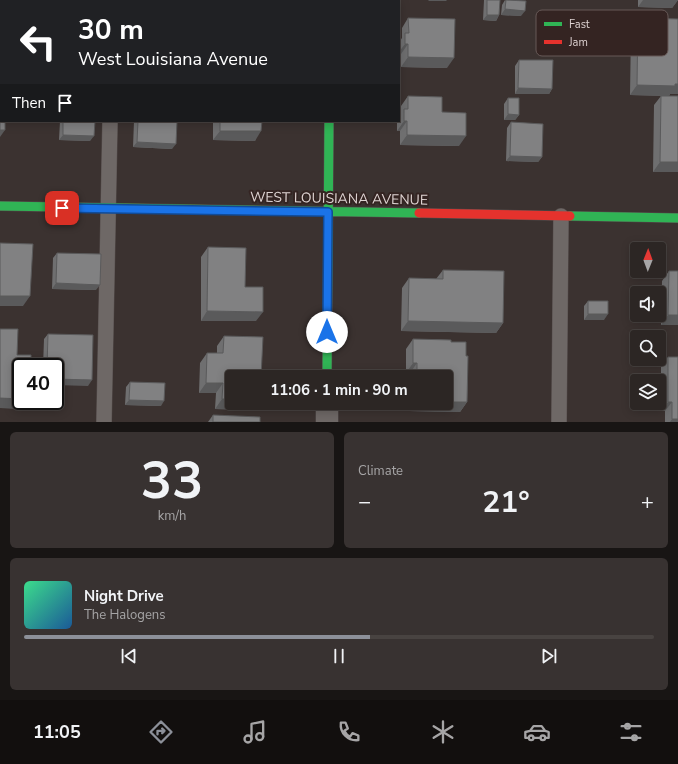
<!DOCTYPE html>
<meta charset="utf-8">
<style>
:root{--surface:#2c2624;--page:#383231;--text:#f1f3f6;--muted:#a6a5a6;--line:#484341;--accent:#8c9099}
body{margin:0;font-family:"Nunito Sans",sans-serif;background:var(--page);color:var(--text);height:100vh;display:flex;flex-direction:column;font-size:15px;white-space:nowrap}
*{box-sizing:border-box;margin:0}
p{font-size:13px;color:var(--muted)}
.icon{flex:none;width:22px;height:22px;fill:none;stroke:currentColor;stroke-width:2;stroke-linecap:round;stroke-linejoin:round}
.map{position:relative;height:422px;overflow:hidden}
.details{display:flex;flex-direction:column;gap:10px;padding:10px;background:#181514;flex:1}
.details>*{flex:none}
.hud{position:absolute;left:0px;top:0px;width:400px;height:122px;box-shadow:0 2px 10px #0003,0 0 0 1px var(--line);background:#202124;color:#fff;overflow:hidden}
.needle{width:26px;rotate:1deg}
.tools{position:absolute;left:630px;top:242px;display:grid;gap:8px}
.tools a{display:grid;place-items:center;width:36px;height:36px;border-radius:4px;background:var(--surface);box-shadow:0 2px 10px #0003,0 0 0 1px var(--line);font-size:20px}
.speed{position:absolute;left:12px;top:358px;display:flex;gap:8px;font-size:20px;font-weight:700;text-align:center}
.speed>*{display:grid;place-content:center;width:52px;height:52px;border-radius:50%;background:var(--surface);box-shadow:0 2px 10px #0003,0 0 0 1px var(--line);line-height:1}
.speed .limit{border:2px solid #111;border-radius:6px;background:#fff;color:#111}
.pin{position:absolute;display:grid;place-items:center;width:34px;height:34px;color:#fff;margin:-17px;border-radius:8px;box-shadow:0 2px 6px #0006}
.me{position:absolute;width:44px;margin:-22px;rotate:0deg;stroke-linejoin:round;filter:drop-shadow(0 0 3px #0008)}
.turn{display:flex;align-items:center;gap:14px;height:84px;padding:0 12px;font-size:18px}
.turn .icon{width:52px;height:52px;stroke-width:2.5}
.turn b{display:block;font-size:28px;line-height:34px}
.then{display:flex;align-items:center;height:38px;padding:0 12px;background:#0003;gap:8px;font-size:15px}
.big{font-size:30px;font-weight:700;line-height:1.1}
.details .card{flex:1;display:flex;flex-direction:column;justify-content:center;gap:6px;min-width:0;padding:0 14px;border-radius:6px;background:var(--page)}
.details .dial{align-items:center;gap:0}
.dial b{font-size:52px;line-height:1}
.song{display:flex;align-items:center;gap:12px}
.cover{width:48px;height:48px;border-radius:6px;background:linear-gradient(135deg,hsl(150 70% 55%),hsl(210 70% 35%))}
.played{height:4px;border-radius:2px;background:linear-gradient(90deg,var(--accent) 55%,var(--line) 55%)}
.keys{display:flex;justify-content:space-around;direction:ltr}
.heat{display:flex;justify-content:space-between;align-items:center;font-size:22px;direction:ltr}
.details .tiles{flex:1;display:grid;gap:10px;grid-template-columns:1fr 1fr}
.card:last-child{grid-column:span 2}
.trip{position:absolute;left:225px;top:370px;width:228px;height:40px;border-radius:4px;background:var(--surface);box-shadow:0 2px 10px #0003,0 0 0 1px var(--line);font-weight:700;line-height:40px;text-align:center}
.menu{display:flex;height:64px;justify-content:space-around;align-items:center;background:#120f0e;color:var(--muted)}
.menu .icon{width:28px;height:28px}
.menu .active{color:var(--accent)}
.menu b{font-size:18px;color:var(--text)}
.map>svg:first-child{display:block}
.lines{fill:none;stroke-linecap:round;stroke-linejoin:round}
.lane-casing{stroke:#574f4e;stroke-width:16}
.street-casing{stroke:#574f4e;stroke-width:23}
.fast-casing{stroke:#574f4e;stroke-width:10}
.jam-casing{stroke:#574f4e;stroke-width:10}
.lane{stroke:#6e6866;stroke-width:15}
.street{stroke:#6e6866;stroke-width:22}
.fast{stroke:#30b455;stroke-width:9}
.jam{stroke:#e5322d;stroke-width:9}
.wall{fill:#6f6f70}
.shaded-wall{fill:#5a5a5b}
.building{fill:#818182;stroke:#5a5a5b}
.route-casing{stroke:#114b97;stroke-width:10}
.route{stroke:#1a73e8;stroke-width:7}
.labels{text-anchor:middle;stroke-width:4;stroke-linejoin:round;paint-order:stroke}
.street-label{font-size:14px;fill:#ded3d2;stroke:#342422}
.key{fill:#342422;stroke:#675957;stroke-width:1}
.key-label{font-size:11px;fill:#ded3d2}
</style>
<div class="map">
<svg width="678" height="422" viewBox="0 0 678 422">
<rect width="100%" height="100%" fill="#3b3230"/>
<g class="lines">
<g class="lane-casing">
<path id="lane" d="M112,1V0
M104,422L110,121
M559,422L561,216"/>
</g>
<g class="street-casing">
<path id="street" d="M331,1V0
M327,422V403"/>
</g>
<g class="fast-casing">
<path id="fast" d="M0,206L419,213
M570,216L678,218
M327,377L329,121"/>
</g>
<g class="jam-casing">
<path id="jam" d="M419,213L570,216"/>
</g>
<use href="#lane" class="lane"/>
<use href="#street" class="street"/>
<use href="#fast" class="fast"/>
<use href="#jam" class="jam"/>
</g>
<path class="wall" d="M196,0H262V1H197Z
M484,0H500L499,15L496,21L483,20Z
M505,0L521,16L501,15L502,5Z
M638,0H678L672,8L638,7Z
M408,18L447,68L401,67V54H399V42L402,38V28Z
M638,18L678,19V94H670L669,96L630,95L631,28Z
M588,19L609,40H584V25Z
M519,60L552,89L549,94H515V66Z
M408,96L442,112L459,146L400,145V131H397V121H399V116L401,113V106Z
M661,96H678V172H653L654,105Z
M508,98L519,115L515,120H504V104Z
M60,121H95L90,141L59,140Z
M134,121H177L172,149L133,147Z
M213,121H262L255,141L213,140Z
M511,122L542,157L538,162L506,161L507,128Z
M208,247L245,287L256,321H201V257Z
M57,253L96,290L52,289L53,258Z
M443,270L503,323L496,333L401,331L402,288L409,278L436,279Z
M669,271L678,325H661L662,281Z
M588,301L604,320H584V306Z
M48,334L88,386L55,367H43L44,339Z
M224,336L253,410L215,409L216,393H199L200,363L207,353H217V346Z
M413,339L451,340V342H466V356H468L467,402L460,412L409,411V403H446V377H410V373H406V349Z
M668,357L678,422H665V411H661V367Z
M130,382L161,406L125,405L126,387Z
M213,415L260,422H208Z"/>
<path class="shaded-wall" d="M429,0H447L446,1H428Z
M643,0H678L672,8L638,7Z
M505,9L525,11L521,16L501,15Z
M487,15H499L496,21L483,20Z
M588,34L613,35L609,40H584Z
M405,44H408L401,54H399V52Z
M408,57L454,58L447,68L401,67Z
M675,84H678V94H670L669,96L630,95L637,85Z
M518,88L552,89L549,94H515Z
M508,114L519,115L515,120H504Z
M404,121H407L400,131H397Z
M0,130H5L0,137Z
M220,131H261L255,141L213,140Z
M63,135L94,136L90,141L59,140Z
M407,135L466,136L459,146L400,145Z
M137,142L176,144L172,149L133,147Z
M510,156L542,157L538,162L506,161Z
M660,162H678V172H653Z
M56,283L100,285L96,290L52,289Z
M0,296H30L23,306H0Z
M207,311L263,312L256,321H201Z
M588,314H608L604,320H584Z
M668,315H678V325H661Z
M408,321L503,323L496,333L401,331Z
M413,363H417L410,373H406Z
M55,379L92,380L88,386L55,385Z
M206,383H223L216,393H199Z
M0,398L21,399V401L16,409L0,408Z
M222,399H232V403H257L253,410L215,409Z
M129,400L164,401L161,406L125,405Z
M446,402H467L460,412L409,411L415,403H446Z
M668,402H672L665,411H661Z
M672,419H678V422H670Z"/>
<path class="building" d="M204,0H262V1H204Z
M487,0H500L499,15H487Z
M506,0L526,1L525,11L505,9Z
M408,18L455,19L454,58L408,57V44H405V33H409Z
M638,18L678,19V84H675V86L637,85Z
M519,60H553L552,89L518,88Z
M0,69H1V121H5V130H0Z
M408,96L442,97V112L466,113V136L407,135V121H404V109H408Z
M661,96H678V162H660Z
M508,98H519V115L508,114Z
M63,121H95L94,136L63,135Z
M138,121H177L176,144L137,142Z
M220,121H262L261,131H220Z
M511,122L543,124L542,157L510,156Z
M0,243L33,244L30,296H0Z
M208,247L246,248L245,287H263V312L207,311Z
M57,253L101,254L100,285L56,283Z
M443,270L504,271L503,323L408,321L409,278L443,279Z
M669,271H678V315H668Z
M588,301H608V314H588Z
M0,329H18L17,355H31V367H21V399L0,398Z
M48,334L93,335L92,380L55,379V367H47Z
M224,336L263,337L261,377H232V399H222L223,383H206L207,353H223Z
M413,339L451,340V342H466V356H468L467,402H446V377H417V363H413Z
M668,357H678V419H672V402H668Z
M130,382L165,383L164,401L129,400Z
M213,415L260,417V422H213Z"/>
<g class="lines">
<g class="route-casing">
<path id="route" d="M62,208L328,212L327,332"/>
</g>
<use href="#route" class="route"/>
</g>
<g class="labels">
<g class="street-label">
<text transform="translate(339 198) rotate(1)" y="5">WEST LOUISIANA AVENUE</text>
</g>
</g>
<rect x="536" y="10" width="132" height="46" rx="6" class="key"/>
<rect x="544" y="22" width="18" height="4" fill="#30b455"/>
<rect x="544" y="40" width="18" height="4" fill="#e5322d"/>
<g class="key-label">
<text x="569" y="28">Fast</text>
<text x="569" y="46">Jam</text>
</g>
</svg>
<div class="tools">
<a><svg class="needle" viewBox="-14 -14 28 28"><path d="M0-13l5 13h-10z" fill="#e53935"/><path d="M0 13l5-13h-10z" fill="#a6a5a6"/></svg></a>
<a><svg class="icon" aria-label="sound" viewBox="0 0 24 24"><path d="M4 9h4l5-4v14l-5-4H4zM17 9q2 3 0 6"/></svg></a>
<a><svg class="icon" aria-label="search" viewBox="0 0 24 24"><circle cx="10" cy="10" r="6"/><path d="M15 15l6 6"/></svg></a>
<a><svg class="icon" aria-label="layers" viewBox="0 0 24 24"><path d="M12 4l9 5-9 5-9-5zM3 14l9 5 9-5"/></svg></a>
</div>
<div class="speed"><div class="limit">40</div></div>
<div class="pin" style="left:62px;top:208px;background:#d93025"><svg class="icon" aria-label="arrive" viewBox="0 0 24 24"><path d="M6 21V4h12l-3 4 3 4H6"/></svg></div>
<svg class="me" style="left:327px;top:332px" viewBox="-20 -20 40 40"><circle r="19" fill="#fff"/><path d="M0-13L10 11 0 6-10 11z" fill="#1a73e8"/></svg>
<div class="trip">11:06 · 1 min · 90 m</div>
<div class="hud">
<div class="turn"><svg class="icon" aria-label="left" viewBox="0 0 24 24"><path d="M17 20v-9H6M10 6l-5 5 5 5"/></svg><div><b>30 m</b>West Louisiana Avenue</div></div>
<div class="then">Then<svg class="icon" aria-label="arrive" viewBox="0 0 24 24"><path d="M6 21V4h12l-3 4 3 4H6"/></svg></div>
</div>
</div>
<section class="details">
<div class="tiles">
<div class="card dial"><b>33</b><p>km/h</p></div>
<div class="card"><p>Climate</p>
<div class="heat"><a>−</a><b class="big">21°</b><a>+</a></div>
</div>
<div class="card">
<div class="song"><i class="cover"></i><div><b>Night Drive</b><p>The Halogens</p></div></div>
<div class="played"></div>
<div class="keys"><svg class="icon" aria-label="previous" viewBox="0 0 24 24"><path d="M18 5L8 12l10 7zM5 5v14"/></svg><svg class="icon" aria-label="pause" viewBox="0 0 24 24"><path d="M8 5v14M16 5v14"/></svg><svg class="icon" aria-label="next" viewBox="0 0 24 24"><path d="M6 5l10 7-10 7zM19 5v14"/></svg></div>
</div>
</div>
</section>
<nav class="menu">
<b>11:05</b>
<svg class="icon active" aria-label="directions" viewBox="0 0 24 24"><path d="M12 3l9 9-9 9-9-9zM9 14v-3h6M13 9l2 2-2 2"/></svg>
<svg class="icon" aria-label="music" viewBox="0 0 24 24"><path d="M9 18V5l10-2v13"/><circle cx="6" cy="18" r="3"/><circle cx="16" cy="16" r="3"/></svg>
<svg class="icon" aria-label="phone" viewBox="0 0 24 24"><path d="M5 4h4l2 5-3 2q2 4 5 5l2-3 5 2v4C11 20 4 13 5 4z"/></svg>
<svg class="icon" aria-label="climate" viewBox="0 0 24 24"><path d="M12 3v18M4 7l16 10M4 17L20 7"/></svg>
<svg class="icon" aria-label="car" viewBox="0 0 24 24"><path d="M5 17H2v-5l4-1 3-4h7l3 4 3 1v5h-3M9 17h6M6 11h13"/><circle cx="7" cy="17" r="2"/><circle cx="17" cy="17" r="2"/></svg>
<svg class="icon" aria-label="filters" viewBox="0 0 24 24"><path d="M4 7h16M4 17h16"/><circle cx="9" cy="7" r="2"/><circle cx="15" cy="17" r="2"/></svg>
</nav>
